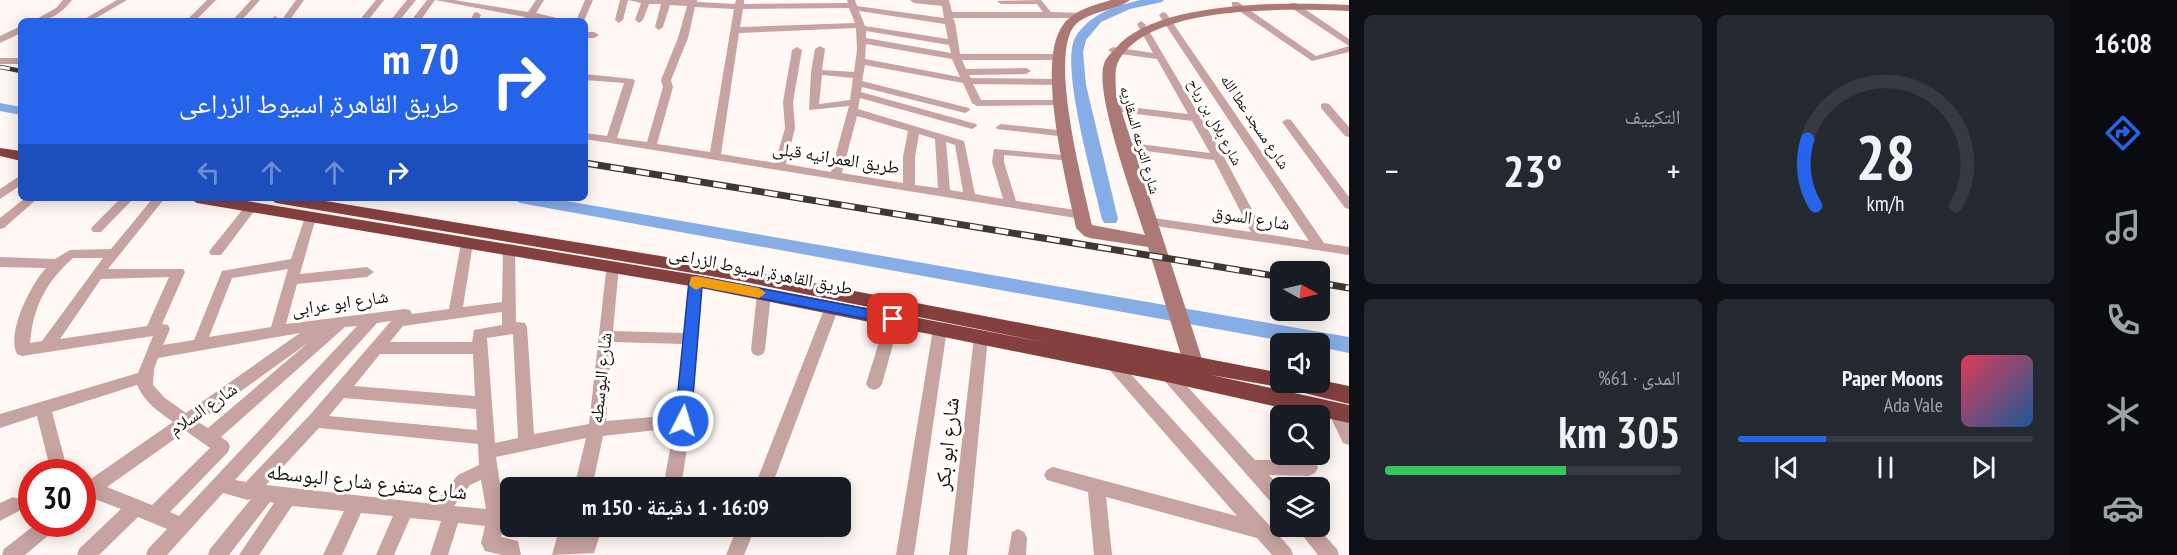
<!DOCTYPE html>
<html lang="ar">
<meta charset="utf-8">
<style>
:root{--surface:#171b24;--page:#242831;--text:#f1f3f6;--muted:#9ea1a6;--line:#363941;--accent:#2563eb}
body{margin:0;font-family:"PT Sans Narrow","Noto Naskh Arabic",sans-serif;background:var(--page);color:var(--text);direction:rtl;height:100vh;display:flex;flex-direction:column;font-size:22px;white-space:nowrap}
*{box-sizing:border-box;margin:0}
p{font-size:20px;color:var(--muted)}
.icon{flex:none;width:33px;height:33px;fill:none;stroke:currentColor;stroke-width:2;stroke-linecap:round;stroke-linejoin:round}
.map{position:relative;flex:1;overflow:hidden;direction:ltr}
.side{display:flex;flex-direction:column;gap:15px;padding:15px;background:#0d0f14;width:720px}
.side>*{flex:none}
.guide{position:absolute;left:18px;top:18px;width:570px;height:183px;border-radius:9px;box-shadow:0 3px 15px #0003;direction:rtl;background:#2563eb;color:#fff;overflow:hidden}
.needle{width:39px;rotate:98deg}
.tools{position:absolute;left:1270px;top:261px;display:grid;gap:12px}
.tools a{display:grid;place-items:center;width:60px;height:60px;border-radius:9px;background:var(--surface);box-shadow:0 3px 15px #0003;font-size:30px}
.speed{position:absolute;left:18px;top:459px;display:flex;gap:12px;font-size:30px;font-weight:700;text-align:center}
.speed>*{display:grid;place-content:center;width:78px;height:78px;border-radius:50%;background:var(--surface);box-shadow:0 3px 15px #0003;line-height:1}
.speed .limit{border:9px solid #d22;background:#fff;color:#111}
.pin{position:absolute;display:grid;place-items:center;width:51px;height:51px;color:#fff;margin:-26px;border-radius:12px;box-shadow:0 3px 9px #0006}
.me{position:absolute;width:66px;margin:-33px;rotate:5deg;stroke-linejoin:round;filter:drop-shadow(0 0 4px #0008)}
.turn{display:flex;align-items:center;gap:21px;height:126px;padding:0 30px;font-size:27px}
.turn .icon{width:78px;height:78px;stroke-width:2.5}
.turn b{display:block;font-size:42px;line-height:51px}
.lanes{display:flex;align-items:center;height:57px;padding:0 30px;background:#0003;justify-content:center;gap:30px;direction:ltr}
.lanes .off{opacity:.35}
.big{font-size:45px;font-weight:800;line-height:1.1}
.side .widget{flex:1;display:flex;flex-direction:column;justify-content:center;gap:9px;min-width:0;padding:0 21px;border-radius:9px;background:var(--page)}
.side .dial{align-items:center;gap:0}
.dial svg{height:156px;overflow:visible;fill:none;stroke:var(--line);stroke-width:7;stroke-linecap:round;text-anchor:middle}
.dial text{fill:var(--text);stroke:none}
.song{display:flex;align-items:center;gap:18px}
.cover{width:72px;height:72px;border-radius:9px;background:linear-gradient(135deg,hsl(350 70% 55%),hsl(210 70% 35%))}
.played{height:6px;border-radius:3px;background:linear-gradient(90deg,var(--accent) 30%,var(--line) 30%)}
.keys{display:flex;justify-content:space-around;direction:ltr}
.heat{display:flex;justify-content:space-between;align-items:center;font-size:33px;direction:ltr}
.charge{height:9px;border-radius:4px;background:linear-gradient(90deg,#34c759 61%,var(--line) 0)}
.side .tiles{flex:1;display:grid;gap:15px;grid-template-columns:repeat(2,1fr)}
.trip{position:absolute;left:500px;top:477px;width:351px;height:60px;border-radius:9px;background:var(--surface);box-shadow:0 3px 15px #0003;font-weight:800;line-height:60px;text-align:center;direction:rtl}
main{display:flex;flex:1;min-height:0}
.dock{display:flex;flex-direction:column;width:108px;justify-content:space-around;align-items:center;background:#090b0e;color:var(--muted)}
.dock .icon{width:42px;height:42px}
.dock .active{color:var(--accent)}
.dock b{font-size:27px;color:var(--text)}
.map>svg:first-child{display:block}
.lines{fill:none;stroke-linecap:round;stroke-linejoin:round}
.canal{fill:#86ade6;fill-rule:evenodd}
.street{fill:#c7a3a1;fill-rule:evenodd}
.secondary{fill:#ac7976;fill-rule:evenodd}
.highway{fill:#84403f;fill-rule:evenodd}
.rail-far1-casing{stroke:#413631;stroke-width:4.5}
.rail-casing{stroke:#413631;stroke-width:7}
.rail-far1{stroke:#fff;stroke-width:3;stroke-dasharray:10;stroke-linecap:butt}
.rail{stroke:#fff;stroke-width:4.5;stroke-dasharray:13;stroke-linecap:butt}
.route{fill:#2563eb;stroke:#184099;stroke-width:1.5}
.slow{fill:#f59e0b}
.labels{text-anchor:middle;stroke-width:6;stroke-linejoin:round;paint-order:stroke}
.far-street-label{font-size:15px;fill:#1b100a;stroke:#fff}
.street-label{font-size:18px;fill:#1b100a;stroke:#fff}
.near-street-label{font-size:21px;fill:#1b100a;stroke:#fff}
</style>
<main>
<nav class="dock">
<b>16:08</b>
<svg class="icon active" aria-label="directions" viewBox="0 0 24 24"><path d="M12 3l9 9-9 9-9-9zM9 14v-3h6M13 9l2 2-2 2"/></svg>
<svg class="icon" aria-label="music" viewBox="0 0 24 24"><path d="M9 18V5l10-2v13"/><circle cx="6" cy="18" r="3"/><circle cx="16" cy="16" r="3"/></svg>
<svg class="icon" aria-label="phone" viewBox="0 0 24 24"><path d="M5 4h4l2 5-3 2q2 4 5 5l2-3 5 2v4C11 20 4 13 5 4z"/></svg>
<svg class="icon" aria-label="climate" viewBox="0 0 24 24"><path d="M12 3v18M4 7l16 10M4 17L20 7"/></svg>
<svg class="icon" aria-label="car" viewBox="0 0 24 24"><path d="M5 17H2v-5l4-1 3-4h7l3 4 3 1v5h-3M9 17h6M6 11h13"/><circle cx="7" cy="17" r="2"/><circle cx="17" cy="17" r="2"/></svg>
</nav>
<section class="side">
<div class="tiles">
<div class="widget dial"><svg viewBox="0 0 100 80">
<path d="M14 69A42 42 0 1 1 86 69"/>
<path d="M14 69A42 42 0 0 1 10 35" stroke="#2563eb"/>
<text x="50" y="56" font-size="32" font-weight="700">28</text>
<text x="50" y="72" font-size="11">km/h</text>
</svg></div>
<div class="widget"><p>التكييف</p>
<div class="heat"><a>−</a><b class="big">23°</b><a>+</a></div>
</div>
<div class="widget">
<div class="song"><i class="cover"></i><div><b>Paper Moons</b><p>Ada Vale</p></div></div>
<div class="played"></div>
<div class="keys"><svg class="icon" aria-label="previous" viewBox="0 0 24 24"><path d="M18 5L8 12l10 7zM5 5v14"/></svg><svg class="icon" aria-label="pause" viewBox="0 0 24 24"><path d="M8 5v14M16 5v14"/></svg><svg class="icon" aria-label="next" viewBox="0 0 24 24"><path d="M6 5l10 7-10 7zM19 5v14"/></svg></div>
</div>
<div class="widget"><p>المدى · 61%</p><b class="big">305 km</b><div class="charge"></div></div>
</div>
</section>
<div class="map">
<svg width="1349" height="555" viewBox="0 0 1349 555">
<rect width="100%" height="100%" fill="#fff8f4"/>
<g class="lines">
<path class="canal" d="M1141,0H1164L1162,2L1130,9L1101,22L1086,40L1083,52L1086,85L1118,219L1116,223H1104L1102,219C1094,183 1060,67 1075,38C1088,15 1116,5 1141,0Z
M0,103L21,107V115L0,111Z
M512,198H549L1349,337V353L1320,347V344H1299L520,203Z"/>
<path class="street" d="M63,0H72C62,13 50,21 33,21L56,8Z
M117,0H127L91,21H81Z
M207,0H216L195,21H186Z
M251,0H260L241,21H232Z
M296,0H304L289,21H281Z
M376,0H384L369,19H363L362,17Z
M407,0H416L399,21H390Z
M427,0H454L528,12L536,0H544L536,13L570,21L533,18L531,21H523L525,17L435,0L420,21H411Z
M585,0H593L584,21H576Z
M620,0H697V2L735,4L736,0H744V4L848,3L847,0H855L857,6L944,18L942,6L914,3L910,0H949L952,12H1043L1037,4H1001L997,1L1041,0L1051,12L1085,13L1086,15L1082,18H953L955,22L960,54H1058L1063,57L1058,60H962L966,69L1026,68L1031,71L1026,74L969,75L971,78L1058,79L1063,82L1058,85L973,84L981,100H1061L1066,103L1065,105L977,106L972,103L963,83L865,65L862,81L969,108L970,110L965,113L862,87L861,92L976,124L977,126L972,129L860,98L858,109L964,141L975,194L1003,199L992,162L994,149L1075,156V160L1071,161L1004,155V162L1016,201L1082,211L1088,215L1082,219L585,139V133L607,136L624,83L585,80V74L633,79L635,81L617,138L647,142L663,87L661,80L678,38L687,6L670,5L663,27L659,30L655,27L661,4H649L643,20L639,23L635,20L641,3L628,0L623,20L619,23L615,20ZM695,7L734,9L710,152L657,144L673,87L671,80L688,38ZM849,8L855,23L740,27L743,9ZM859,11L945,24L948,39L865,26ZM856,28L857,50L854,72L822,70L825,49L820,46L815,49L811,72L809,110L849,106L831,172L786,164L795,128L793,102L802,50L797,47L792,50L783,102L785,128L775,163L721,154L739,33ZM866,31L949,45L951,53L866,38ZM866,44L952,59L960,77L865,59ZM822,75L853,78L850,100L819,104ZM857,116L908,131L903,157V183L842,173ZM919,134L935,139L938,188L915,185V157ZM946,142L955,145L963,192L950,190Z
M1232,2H1238L1316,56L1349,46V52L1312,61L1232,6Z
M1290,3H1296L1349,39V46L1290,7Z
M477,12L481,15L478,21H470L474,13Z
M1163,12L1166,13L1324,243L1349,247V255L1143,224L1141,221L1147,217L1251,232L1214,160L1124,148L1118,145L1124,142L1210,153L1192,121L1113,111L1108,108L1113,105L1188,114L1157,59L1113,53L1108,50L1113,47L1153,53L1137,24L1141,21L1145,24L1224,157L1265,234L1309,241L1159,15Z
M275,16L279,19L278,21H269Z
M21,26V33L0,43V36Z
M585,32H594L599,35L594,38H585Z
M0,58H21V64H0Z
M1325,103L1329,104L1349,127V137L1345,136L1321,108V104Z
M1287,119L1291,120L1349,197V209L1345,208L1282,122Z
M1001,124L1067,131L1072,134L1067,137L997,129L996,127Z
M21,175V185L0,199V189Z
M25,198H38L4,228L0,229V218Z
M121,198H134L101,232H93L91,229L93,226Z
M153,198H165L108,269H183L185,272L162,324L168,325L170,329L163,345L194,340L222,271L291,259L306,214H314L316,217L300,274L367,267L374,272L367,277L297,284L286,324L405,309L410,310L412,314L449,309L461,243L467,239L473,243L463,307L502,302L503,250L509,246L514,247L515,250L516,322L525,323L527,327L534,434L589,424L607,263L612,261L619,266L613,331L684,333L689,281L696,276L701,278L703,281L691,421L681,488H663L674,428L603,436L592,488H574L586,438L496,457L504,511L510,512V526H515L503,528L501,537L518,541L521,555H502L485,551L481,543L485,526L458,523L448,555H430L441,521L410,518L394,555H376L393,516L361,513L342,555H323L344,511L292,506L259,555H239L274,503L270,502L229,555H208L210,549L251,499L248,500L223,493L167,555H146L148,549L167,529L138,517L99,555H77L79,549L121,509L92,498L82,503V485L173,422C158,411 145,403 137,385L52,412L68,472H51L37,416L0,428V414L138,373L153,336L22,356L17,354C6,333 31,284 46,268L0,267V257L55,259L70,250L111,249ZM73,258H103L42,341L30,343C33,307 46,282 73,258ZM288,269L271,327L209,337L232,278ZM169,277L147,326L60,339L101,279ZM502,312V325L474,330L472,342H390L403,326ZM391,321L309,416L246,482L235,480L377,323ZM357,326L179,516L170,512L228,452L230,447L228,442L221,437L345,327ZM300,333L186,413L165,398L153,385L154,369L158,358ZM513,334L518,438L495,443L487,338ZM309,342L208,428L198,422ZM612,342L683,344L676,415L606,421ZM380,354H473L475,396L354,386ZM344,398L476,409L477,430L329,416ZM319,428L478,444L479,465L458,475L434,504L266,485ZM186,431L210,448L152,505L107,487ZM481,480L486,509L454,506L470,485Z
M251,203L257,207L255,210L221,255H211L209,252L211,249L247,204Z
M764,289L771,294L765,350L763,354L758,356L753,354L751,350L757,294Z
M832,302L837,303L839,307L771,488H754L825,307L827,303Z
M893,314L898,315L900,319L882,384L879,388L874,390L869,388L866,384L886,319L888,315Z
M940,324L945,325L947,329L914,555H896L933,329L935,325Z
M981,331L986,333L988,337L967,555H949L974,337L976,333Z
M1112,357L1117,359L1291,549L1293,555H1272L1257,538L1106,497L1112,555H1094L1088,492L1047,480L1044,475L1047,470L1053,467L1237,516L1107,367L1104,363L1107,359Z
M1167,368L1172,370L1255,460H1298L1297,454H1314L1318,468L1315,473L1309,476L1269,475L1281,488V509L1275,507L1162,378L1159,374L1162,370Z
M1277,392L1283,393L1293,416H1281V421L1269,398L1271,393Z
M1336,405L1342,407L1349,422V445L1343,443L1328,412L1330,407Z
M13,497L19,499L22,505L19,511L0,521V503Z
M36,524H58L55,530L25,555H2L4,549Z
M560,526H578L575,536L581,537L585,526H603L594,553L552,555Z
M738,526H756L744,555H726Z
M1295,526H1316L1337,549L1339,555H1318Z
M1018,529L1024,532L1027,538L1026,555H1008L1012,532Z"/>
<path class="secondary" d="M1111,0H1130C1116,11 1092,10 1076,24C1047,53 1084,187 1092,225L1145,235C1134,200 1094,93 1104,64C1105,59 1111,53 1115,49C1155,0 1288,2 1349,5V11C1292,9 1148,3 1118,62C1114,70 1116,85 1116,94L1203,362L1200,368L1193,370L1186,368L1183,362L1148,247L1090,238L1084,236L1076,228C1067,183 1035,62 1063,25C1074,10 1094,5 1111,0Z"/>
<path class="highway" d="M0,148L21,151V161L0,156Z
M189,198H228L696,275L1048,343L740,281L276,203L268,198H307L740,269L1281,373V382H1320V380L1349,386V404L1284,388L1211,375L1349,405V423L1167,382L696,287L197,203Z"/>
<g class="rail-far1-casing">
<path id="rail-far1" d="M0,67L21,71"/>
</g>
<g class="rail-casing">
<path id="rail" d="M585,163L1281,277
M1320,283L1349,288"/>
</g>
<use href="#rail-far1" class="rail-far1"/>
<use href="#rail" class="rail"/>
</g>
<path class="route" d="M696,276L893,314L900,319L893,324L702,287L691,421L689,425L683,427L677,425L675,421L689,281Z"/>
<path class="slow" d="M696,276L759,288L766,293L759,298L702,287L696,290L689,285L691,277Z"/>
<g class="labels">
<g class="far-street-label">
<text transform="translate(1215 122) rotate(61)" y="5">شارع بلال بن رباح</text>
<text transform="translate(1255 122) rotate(56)" y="5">شارع مسجد عطا الله</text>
<text transform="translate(1140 140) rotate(74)" y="5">شارع الترعه السقاريه</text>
</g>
<g class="street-label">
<text transform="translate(836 158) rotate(9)" y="6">طريق العمرانيه قبلى</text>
<text transform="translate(1251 218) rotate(9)" y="6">شارع السوق</text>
<text transform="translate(761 271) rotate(11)" y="6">طريق القاهرة, اسيوط الزراعى</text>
<text transform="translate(340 303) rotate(-8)" y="6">شارع ابو عرابى</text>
<text transform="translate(601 378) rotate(-84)" y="6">شارع البوسطه</text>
<text transform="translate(203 409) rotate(-35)" y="6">شارع السلام</text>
</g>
<g class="near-street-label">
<text transform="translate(947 444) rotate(-84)" y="7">شارع ابو بكر</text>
<text transform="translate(367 482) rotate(6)" y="7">شارع متفرع شارع البوسطه</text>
</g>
</g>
</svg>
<div class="tools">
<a><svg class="needle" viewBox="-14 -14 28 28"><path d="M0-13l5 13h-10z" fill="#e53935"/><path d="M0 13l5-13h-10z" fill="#9ea1a6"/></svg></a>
<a><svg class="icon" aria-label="sound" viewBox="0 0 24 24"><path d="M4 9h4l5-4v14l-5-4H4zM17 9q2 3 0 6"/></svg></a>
<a><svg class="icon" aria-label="search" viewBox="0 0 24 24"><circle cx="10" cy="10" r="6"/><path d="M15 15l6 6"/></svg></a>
<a><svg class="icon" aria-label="layers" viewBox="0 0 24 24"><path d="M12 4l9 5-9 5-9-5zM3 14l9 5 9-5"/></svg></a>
</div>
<div class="speed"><div class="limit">30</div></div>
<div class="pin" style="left:893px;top:319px;background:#d93025"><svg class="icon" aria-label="arrive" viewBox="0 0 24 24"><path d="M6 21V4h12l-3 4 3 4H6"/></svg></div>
<svg class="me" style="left:683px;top:421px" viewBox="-20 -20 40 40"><circle r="17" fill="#2563eb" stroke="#fff" stroke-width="3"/><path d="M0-11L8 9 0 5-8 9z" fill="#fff"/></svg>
<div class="trip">16:09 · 1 دقيقة · 150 m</div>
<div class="guide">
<div class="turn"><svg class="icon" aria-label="right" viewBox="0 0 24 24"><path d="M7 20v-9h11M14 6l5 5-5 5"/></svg><div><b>70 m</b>طريق القاهرة, اسيوط الزراعى</div></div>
<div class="lanes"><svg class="icon off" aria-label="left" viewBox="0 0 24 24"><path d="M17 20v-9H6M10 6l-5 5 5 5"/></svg><svg class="icon off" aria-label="ahead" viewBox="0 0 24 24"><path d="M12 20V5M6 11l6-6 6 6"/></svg><svg class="icon off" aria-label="ahead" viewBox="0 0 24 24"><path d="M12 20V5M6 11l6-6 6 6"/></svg><svg class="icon" aria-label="right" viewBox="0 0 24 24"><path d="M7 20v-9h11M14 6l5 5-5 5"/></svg></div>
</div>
</div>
</main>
